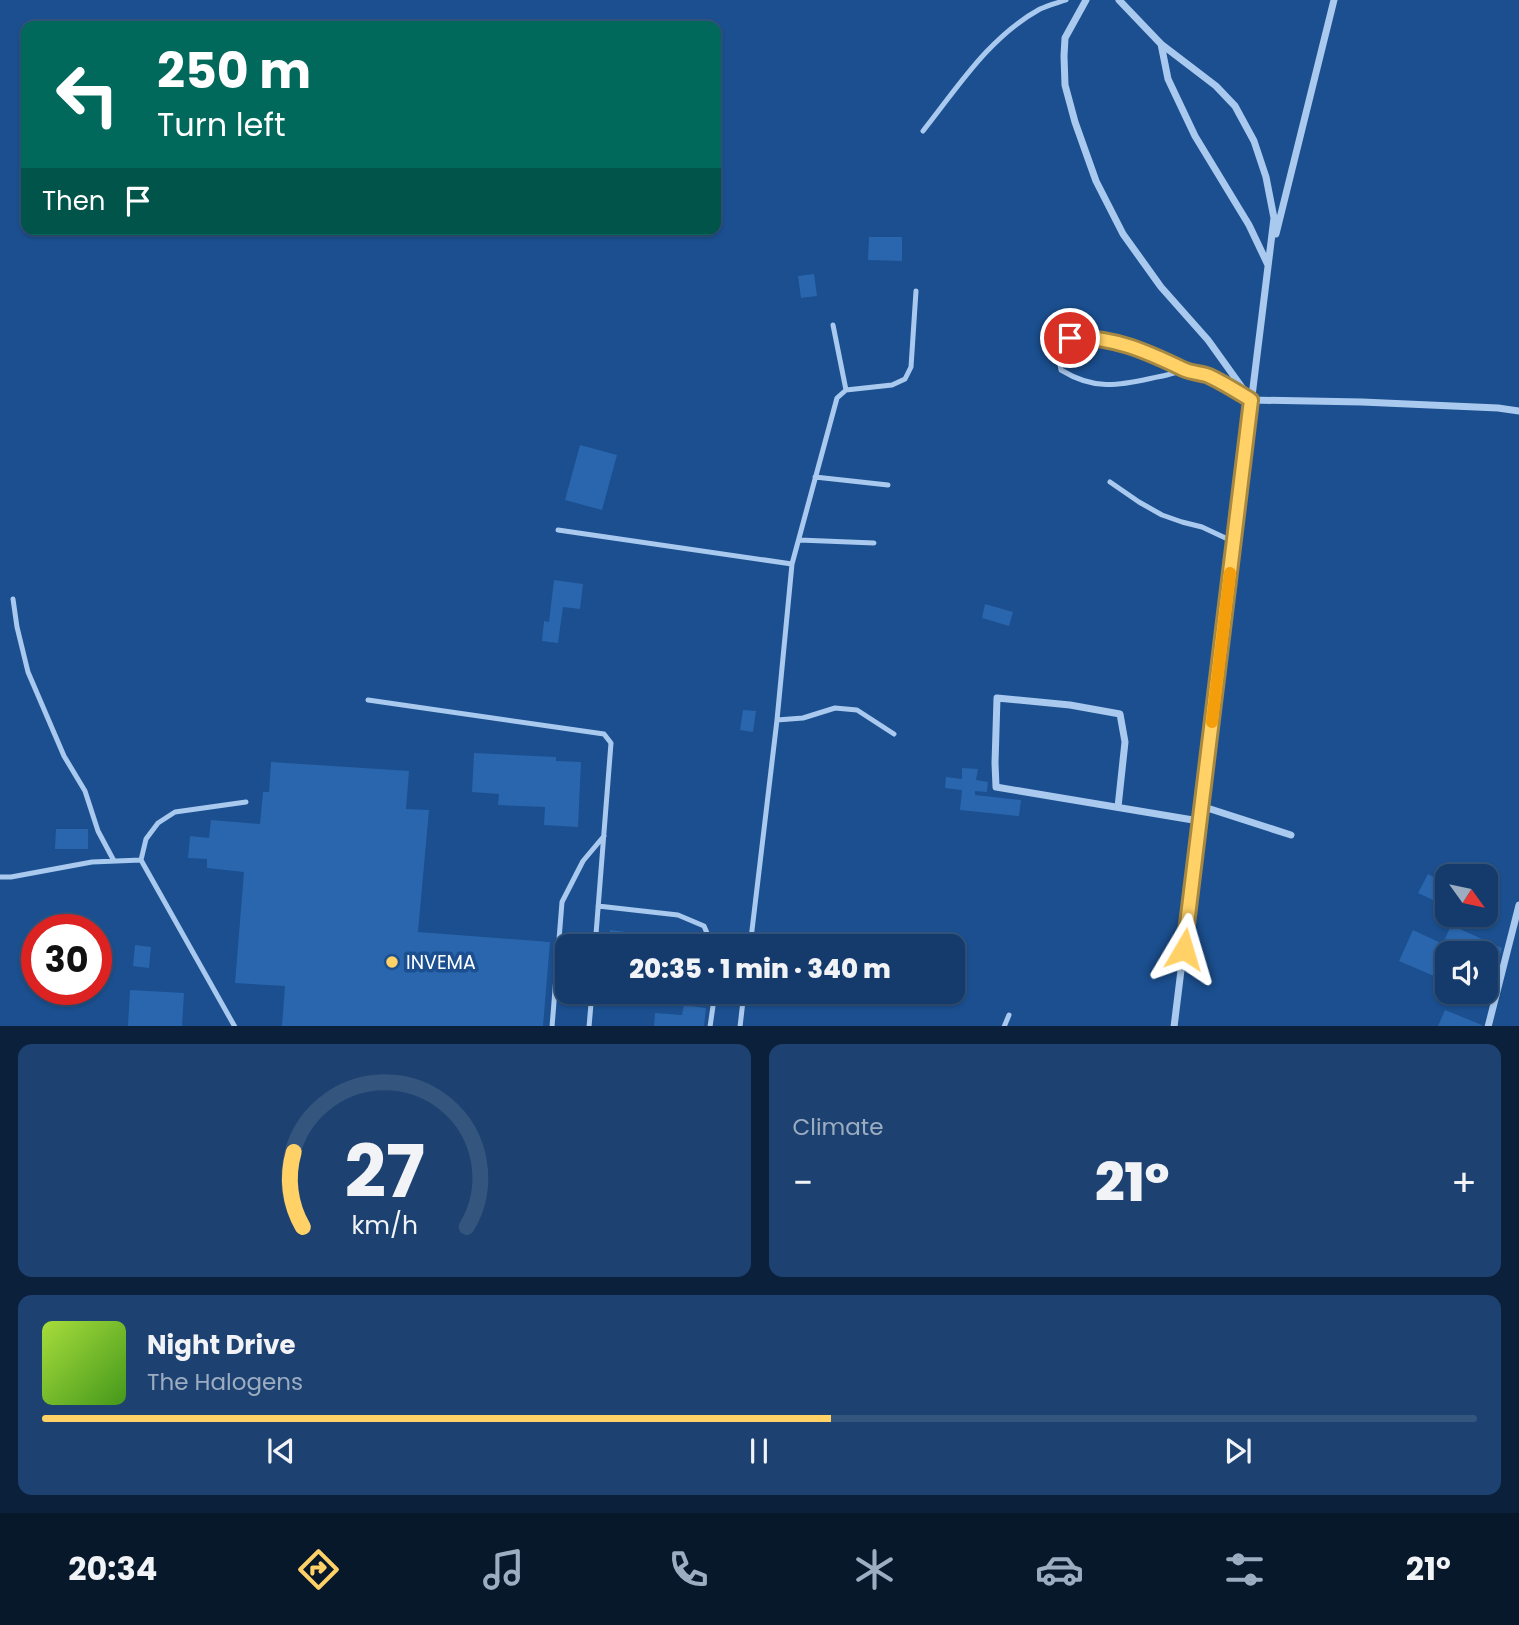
<!DOCTYPE html>
<meta charset="utf-8">
<style>
:root{--surface:#143b6b;--page:#1d4271;--text:#f1f3f6;--muted:#9dadc1;--line:#33557e;--accent:#ffd166}
body{margin:0;font-family:Poppins,sans-serif;background:var(--page);color:var(--text);height:100vh;display:flex;flex-direction:column;font-size:26px;white-space:nowrap}
*{box-sizing:border-box;margin:0}
p{font-size:23px;color:var(--muted)}
.icon{flex:none;width:38px;height:38px;fill:none;stroke:currentColor;stroke-width:2;stroke-linecap:round;stroke-linejoin:round}
.map{position:relative;height:1026px;overflow:hidden}
.panel{display:flex;flex-direction:column;gap:18px;padding:18px;background:#0b203b;flex:1}
.panel>*{flex:none}
.hud{position:absolute;left:21px;top:21px;width:700px;height:214px;border-radius:14px;box-shadow:0 2px 5px #0004,0 0 0 2px var(--line);background:#00695c;color:#fff;overflow:hidden}
.needle{width:46px;rotate:123deg}
.tools{position:absolute;left:1435px;top:864px;display:grid;gap:14px}
.tools a{display:grid;place-items:center;width:63px;height:63px;border-radius:14px;background:var(--surface);box-shadow:0 2px 5px #0004,0 0 0 2px var(--line);font-size:35px}
.speed{position:absolute;left:21px;top:914px;display:flex;gap:14px;font-size:35px;font-weight:700;text-align:center}
.speed>*{display:grid;place-content:center;width:91px;height:91px;border-radius:50%;background:var(--surface);box-shadow:0 2px 5px #0004,0 0 0 2px var(--line);line-height:1}
.speed .limit{border:10px solid #d22;background:#fff;color:#111}
.pin{position:absolute;display:grid;place-items:center;width:60px;height:60px;color:#fff;margin:-30px;border:4px solid #fff;border-radius:50%;box-shadow:0 2px 7px #0007}
.me{position:absolute;width:77px;margin:-38px;rotate:7deg;stroke-linejoin:round;filter:drop-shadow(0 0 5px #0008)}
.turn{display:flex;align-items:center;gap:24px;height:147px;padding:0 21px;font-size:32px}
.turn .icon{width:91px;height:91px;stroke-width:2.5}
.turn b{display:block;font-size:49px;line-height:60px}
.then{display:flex;align-items:center;height:66px;padding:0 21px;background:#0003;gap:14px;font-size:26px}
.big{font-size:52px;font-weight:800;line-height:1.1}
.panel .card{flex:1;display:flex;flex-direction:column;justify-content:center;gap:10px;min-width:0;padding:0 24px;border-radius:14px;background:var(--page)}
.panel .dial{align-items:center;gap:0}
.dial svg{height:182px;overflow:visible;fill:none;stroke:var(--line);stroke-width:7;stroke-linecap:round;text-anchor:middle}
.dial text{fill:var(--text);stroke:none}
.song{display:flex;align-items:center;gap:21px}
.cover{width:84px;height:84px;border-radius:10px;background:linear-gradient(135deg,hsl(80 70% 55%),hsl(100 70% 35%))}
.played{height:7px;border-radius:4px;background:linear-gradient(90deg,var(--accent) 55%,var(--line) 55%)}
.keys{display:flex;justify-content:space-around;direction:ltr}
.heat{display:flex;justify-content:space-between;align-items:center;font-size:38px;direction:ltr}
.panel .tiles{flex:1;display:grid;gap:18px;grid-template-columns:1fr 1fr}
.card:last-child{grid-column:span 2}
.trip{position:absolute;left:555px;top:934px;width:410px;height:70px;border-radius:14px;background:var(--surface);box-shadow:0 2px 5px #0004,0 0 0 2px var(--line);font-weight:800;line-height:70px;text-align:center}
.menu{display:flex;height:112px;justify-content:space-around;align-items:center;background:#08182b;color:var(--muted)}
.menu .icon{width:49px;height:49px}
.menu .selected{color:var(--accent)}
.menu b{font-size:32px;color:var(--text)}
.map>svg:first-child{display:block}
.building{fill:#2a66ad}
.lines{fill:none;stroke-linecap:round;stroke-linejoin:round}
.lane{stroke:#a9c9ee;stroke-width:5}
.street{stroke:#a9c9ee;stroke-width:7}
.route-casing{stroke:#a68842;stroke-width:18}
.route{stroke:#ffd166;stroke-width:12}
.slow{stroke:#f59e0b;stroke-width:12}
.poi-dot{fill:#ffd166;stroke:#1b4f8f;stroke-width:2.5}
.labels{text-anchor:middle;stroke-width:7;stroke-linejoin:round;paint-order:stroke}
.poi-label{font-size:19px;fill:#fff;stroke:#1b4f8f;text-anchor:start}
</style>
<div class="map">
<svg width="1519" height="1027" viewBox="0 0 1519 1027">
<rect width="100%" height="100%" fill="#1b4f8f"/>
<path class="building" d="M869,237H902V261L868,260Z
M814,274L817,296L801,298L798,276Z
M580,445L617,455L602,510L565,500Z
M554,580L583,584L580,609L563,607L558,643L542,641L544,621L549,622Z
M985,604L1013,612L1009,626L982,618Z
M743,710L756,711L753,732L740,730Z
M474,753L556,757V761L581,762L578,827L544,825L545,807L498,805L499,794L472,792Z
M271,762L409,771L406,809L429,810L418,932L550,942L543,1026H282L285,986L235,983L244,872L207,868V859L188,858L190,836L209,838L211,820L260,824L263,792H269Z
M962,768L978,769L976,780L988,782L987,792L975,791V795L1021,800L1019,816L960,810L962,790L945,788L946,777L962,779Z
M56,829H88V849H55Z
M1428,874L1444,883L1435,901L1418,893Z
M1451,925L1502,948L1496,969L1486,992V954H1447V974L1444,973L1441,979L1399,961L1413,930L1443,944Z
M610,930L684,939V947H609Z
M135,945L151,947L149,968L133,966Z
M130,990L184,993L182,1026H128Z
M684,1005L706,1008L704,1026H654L655,1013L682,1015Z
M1445,1010L1482,1025V1026H1438Z"/>
<g class="lines">
<path class="lane" d="M923,131C958,87 989,37 1040,9C1048,5 1057,3 1066,0
M833,325L846,390
M1185,371C1153,351 1108,335 1070,339C1060,350 1057,354 1061,370C1100,394 1126,383 1167,375C1173,374 1178,371 1183,371C1204,369 1231,389 1249,399
M815,477L888,485
M1110,482L1139,502L1162,515L1182,522L1202,527L1234,542
M558,530L792,564
M799,540L874,543
M13,599L17,627L28,672L64,756L85,791L98,831L114,861
M368,700L604,734L611,743L595,947
M777,720L803,718L835,708L857,710L894,734
M0,877H11L92,862L141,860
M598,906L678,915L704,926L713,947
M750,947L777,720L792,564L837,398L846,390L892,385L905,379L911,367L916,291
M235,1027L141,860L146,839L158,823L175,812L246,802
M552,1027L562,902L583,861L604,836
M589,1027L592,992
M710,1027L715,992
M740,1027L744,992
M1004,1027L1009,1015"/>
<path class="street" d="M1086,0L1065,38L1064,56L1065,85L1075,122L1096,181L1123,234L1161,287L1208,340L1251,400L1362,402L1498,408L1519,411
M1119,0L1161,44L1216,86L1235,106L1254,141L1266,177L1274,218L1174,1027
M1161,44L1168,79L1195,136L1249,225L1268,265
M1276,234L1334,0
M1201,806L1291,835
M1118,807L1125,742L1120,714L1070,705L997,698L995,763L996,787L1199,821
M1488,1027L1519,905"/>
</g>
<g class="lines">
<g class="route-casing">
<path id="route" d="M1070,338C1110,335 1148,352 1183,369C1191,373 1201,373 1209,376C1224,383 1238,392 1251,400L1184,949"/>
</g>
<use href="#route" class="route"/>
<path class="slow" d="M1212,722L1230,573"/>
</g>
<circle class="poi-dot" cx="392" cy="962" r="7"/>
<g class="labels">
<g class="poi-label">
<text x="406" y="969">INVEMA</text>
</g>
</g>
</svg>
<div class="tools">
<a><svg class="needle" viewBox="-14 -14 28 28"><path d="M0-13l5 13h-10z" fill="#e53935"/><path d="M0 13l5-13h-10z" fill="#9dadc1"/></svg></a>
<a><svg class="icon" aria-label="sound" viewBox="0 0 24 24"><path d="M4 9h4l5-4v14l-5-4H4zM17 9q2 3 0 6"/></svg></a>
</div>
<div class="speed"><div class="limit">30</div></div>
<div class="pin" style="left:1070px;top:338px;background:#d93025"><svg class="icon" aria-label="arrive" viewBox="0 0 24 24"><path d="M6 21V4h12l-3 4 3 4H6"/></svg></div>
<svg class="me" style="left:1184px;top:949px" viewBox="-20 -20 40 40"><path d="M0-17L14 15 0 8-14 15z" fill="#ffd166" stroke="#fff" stroke-width="4"/></svg>
<div class="trip">20:35 · 1 min · 340 m</div>
<div class="hud">
<div class="turn"><svg class="icon" aria-label="left" viewBox="0 0 24 24"><path d="M17 20v-9H6M10 6l-5 5 5 5"/></svg><div><b>250 m</b>Turn left</div></div>
<div class="then">Then<svg class="icon" aria-label="arrive" viewBox="0 0 24 24"><path d="M6 21V4h12l-3 4 3 4H6"/></svg></div>
</div>
</div>
<section class="panel">
<div class="tiles">
<div class="card dial"><svg viewBox="0 0 100 80">
<path d="M14 69A42 42 0 1 1 86 69"/>
<path d="M14 69A42 42 0 0 1 10 36" stroke="#ffd166"/>
<text x="50" y="56" font-size="32" font-weight="700">27</text>
<text x="50" y="72" font-size="11">km/h</text>
</svg></div>
<div class="card"><p>Climate</p>
<div class="heat"><a>−</a><b class="big">21°</b><a>+</a></div>
</div>
<div class="card">
<div class="song"><i class="cover"></i><div><b>Night Drive</b><p>The Halogens</p></div></div>
<div class="played"></div>
<div class="keys"><svg class="icon" aria-label="previous" viewBox="0 0 24 24"><path d="M18 5L8 12l10 7zM5 5v14"/></svg><svg class="icon" aria-label="pause" viewBox="0 0 24 24"><path d="M8 5v14M16 5v14"/></svg><svg class="icon" aria-label="next" viewBox="0 0 24 24"><path d="M6 5l10 7-10 7zM19 5v14"/></svg></div>
</div>
</div>
</section>
<nav class="menu">
<b>20:34</b>
<svg class="icon selected" aria-label="directions" viewBox="0 0 24 24"><path d="M12 3l9 9-9 9-9-9zM9 14v-3h6M13 9l2 2-2 2"/></svg>
<svg class="icon" aria-label="music" viewBox="0 0 24 24"><path d="M9 18V5l10-2v13"/><circle cx="6" cy="18" r="3"/><circle cx="16" cy="16" r="3"/></svg>
<svg class="icon" aria-label="phone" viewBox="0 0 24 24"><path d="M5 4h4l2 5-3 2q2 4 5 5l2-3 5 2v4C11 20 4 13 5 4z"/></svg>
<svg class="icon" aria-label="climate" viewBox="0 0 24 24"><path d="M12 3v18M4 7l16 10M4 17L20 7"/></svg>
<svg class="icon" aria-label="car" viewBox="0 0 24 24"><path d="M5 17H2v-5l4-1 3-4h7l3 4 3 1v5h-3M9 17h6M6 11h13"/><circle cx="7" cy="17" r="2"/><circle cx="17" cy="17" r="2"/></svg>
<svg class="icon" aria-label="filters" viewBox="0 0 24 24"><path d="M4 7h16M4 17h16"/><circle cx="9" cy="7" r="2"/><circle cx="15" cy="17" r="2"/></svg>
<b>21°</b>
</nav>
